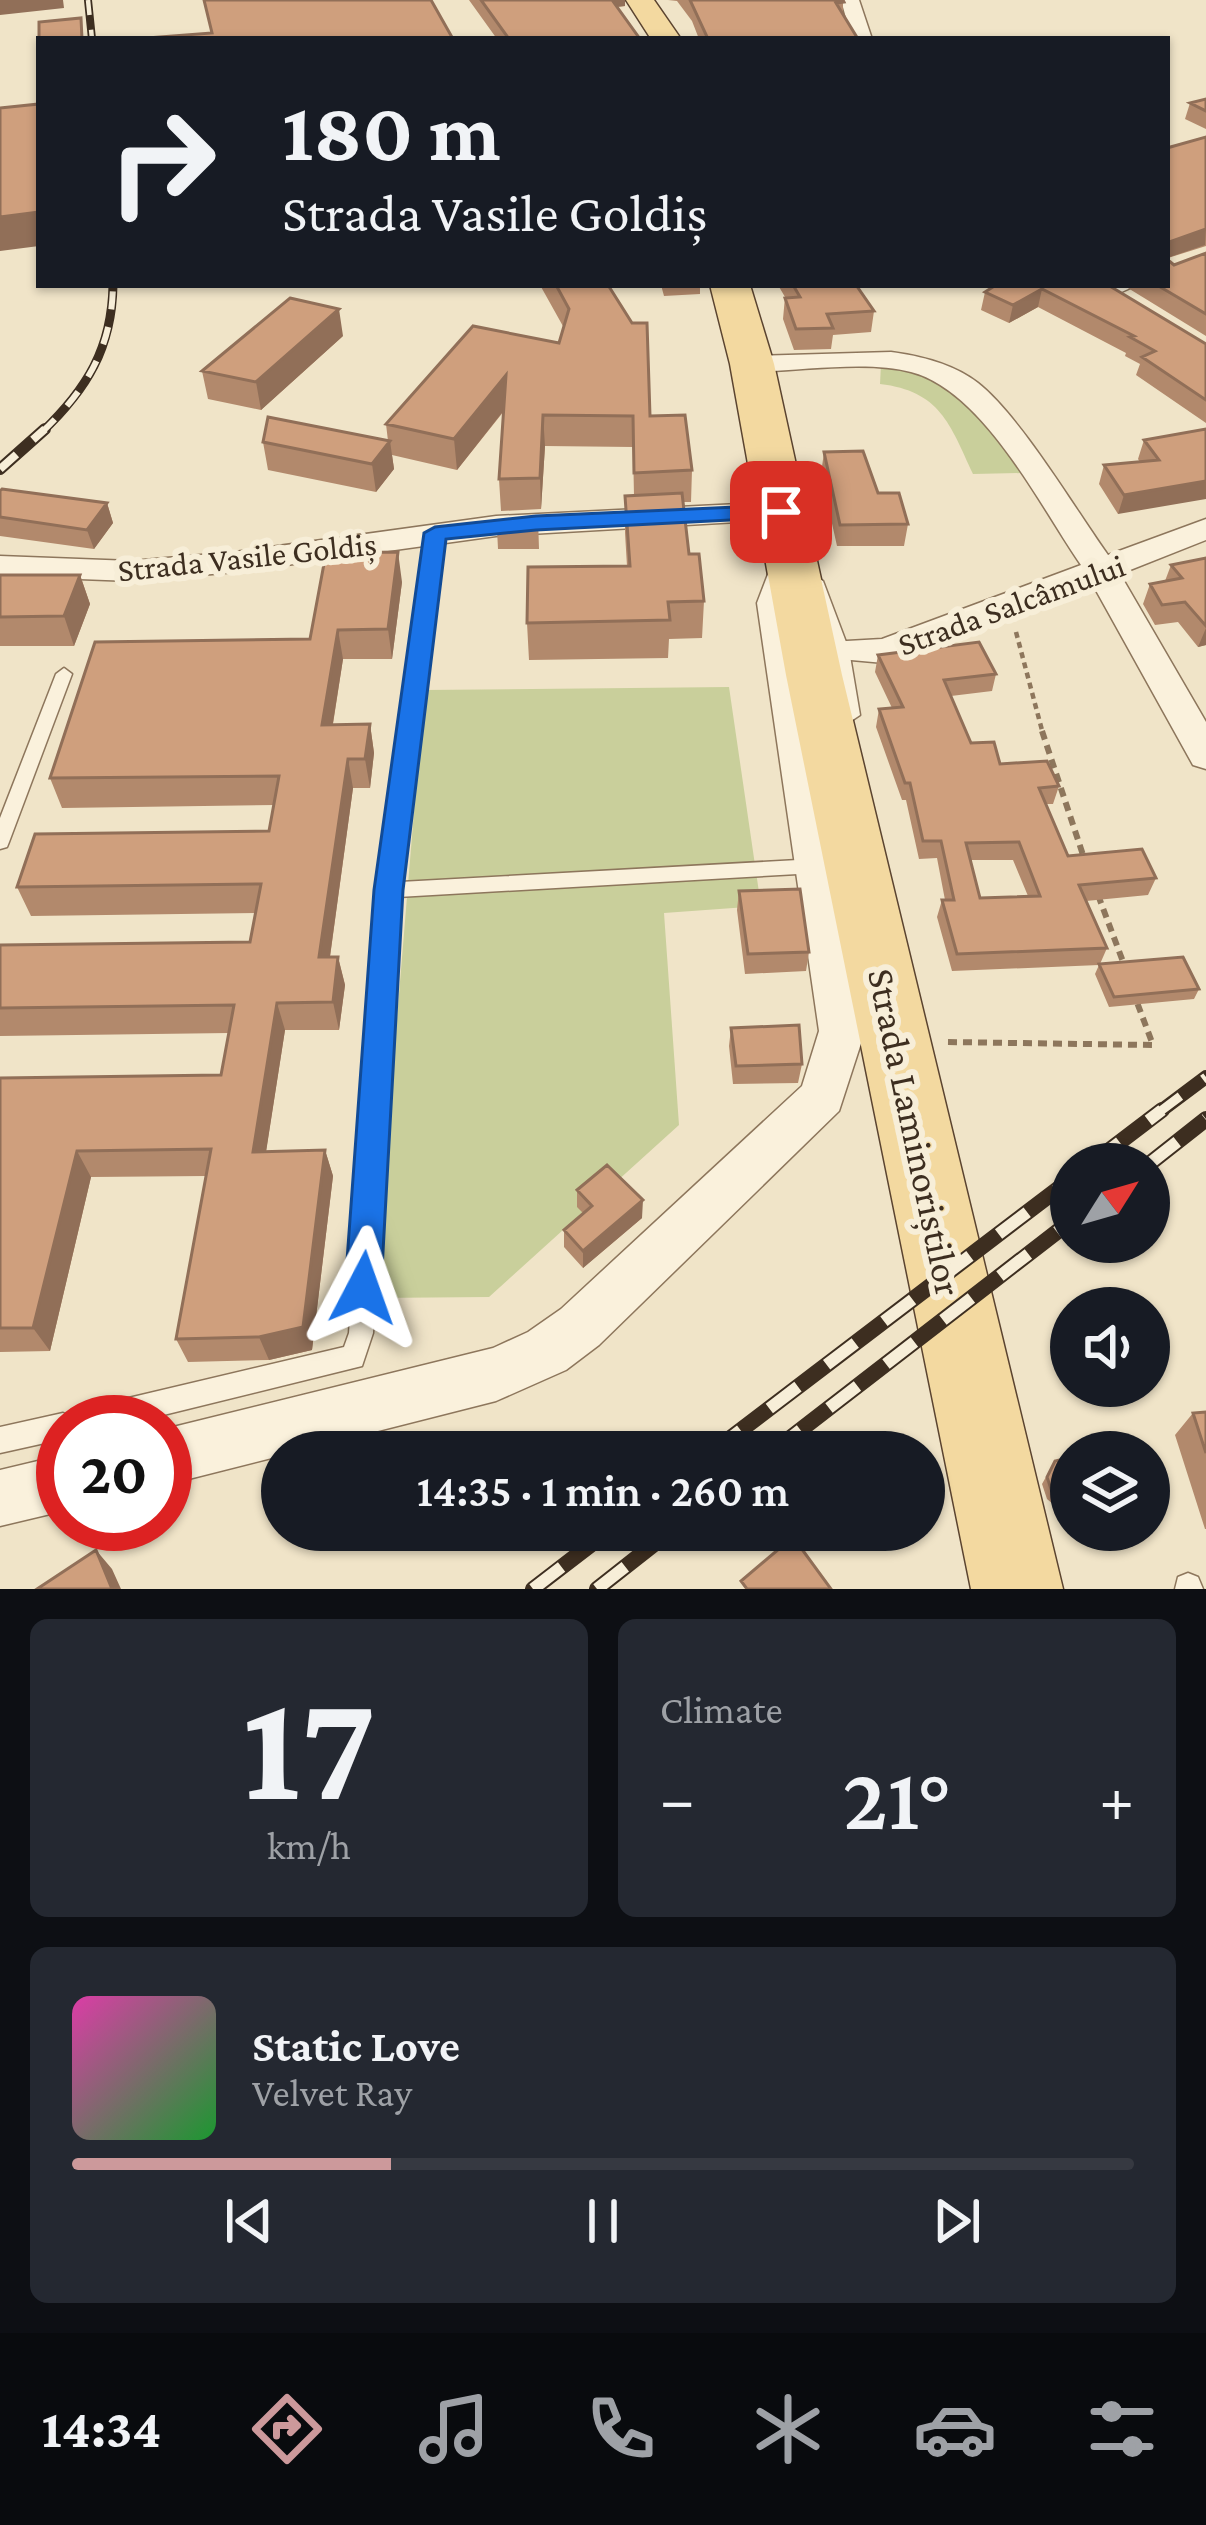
<!DOCTYPE html>
<meta charset="utf-8">
<style>
:root{--surface:#171b24;--page:#242831;--text:#f1f3f6;--muted:#9ea1a6;--line:#363941;--accent:#cc999b}
body{margin:0;font-family:"Crimson Pro",serif;background:var(--page);color:var(--text);height:100vh;display:flex;flex-direction:column;font-size:45px;white-space:nowrap}
*{box-sizing:border-box;margin:0}
p{font-size:39px;color:var(--muted)}
.icon{flex:none;width:66px;height:66px;fill:none;stroke:currentColor;stroke-width:2;stroke-linecap:round;stroke-linejoin:round}
.map{position:relative;height:1589px;overflow:hidden}
.panel{display:flex;flex-direction:column;gap:30px;padding:30px;background:#0d0f14;flex:1}
.panel>*{flex:none}
.guide{position:absolute;left:36px;top:36px;width:1134px;height:252px;border-radius:0px;box-shadow:0 3px 9px #0004;background:#171b24;color:var(--text);overflow:hidden}
.needle{width:78px;rotate:53deg}
.buttons{position:absolute;left:1050px;top:1143px;display:grid;gap:24px}
.buttons a{display:grid;place-items:center;width:120px;height:120px;border-radius:50%;background:var(--surface);box-shadow:0 3px 9px #0004;font-size:60px}
.speed{position:absolute;left:36px;top:1395px;display:flex;gap:24px;font-size:60px;font-weight:700;text-align:center}
.speed>*{display:grid;place-content:center;width:156px;height:156px;border-radius:50%;background:var(--surface);box-shadow:0 3px 9px #0004;line-height:1}
.speed .limit{border:18px solid #d22;background:#fff;color:#111}
.pin{position:absolute;display:grid;place-items:center;width:102px;height:102px;color:#fff;margin:-51px;border-radius:24px;box-shadow:0 6px 18px #0006}
.me{position:absolute;width:132px;margin:-66px;rotate:4deg;stroke-linejoin:round;filter:drop-shadow(0 0 9px #0008)}
.turn{display:flex;align-items:center;gap:42px;height:252px;padding:0 48px;font-size:54px}
.turn .icon{width:156px;height:156px;stroke-width:2.5}
.turn b{display:block;font-size:84px;line-height:102px}
.big{font-size:90px;font-weight:600;line-height:1.1}
.panel .widget{flex:1;display:flex;flex-direction:column;justify-content:center;gap:18px;min-width:0;padding:0 42px;border-radius:18px;background:var(--page)}
.panel .dial{align-items:center;gap:0}
.dial b{font-size:156px;line-height:1}
.song{display:flex;align-items:center;gap:36px}
.cover{width:144px;height:144px;border-radius:18px;background:linear-gradient(135deg,hsl(320 70% 55%),hsl(130 70% 35%))}
.played{height:12px;border-radius:6px;background:linear-gradient(90deg,var(--accent) 30%,var(--line) 30%)}
.keys{display:flex;justify-content:space-around;direction:ltr}
.heat{display:flex;justify-content:space-between;align-items:center;font-size:66px;direction:ltr}
.panel .tiles{flex:1;display:grid;gap:30px;grid-template-columns:1fr 1fr}
.widget:last-child{grid-column:span 2}
.trip{position:absolute;left:261px;top:1431px;width:684px;height:120px;border-radius:60px;background:var(--surface);box-shadow:0 3px 9px #0004;font-weight:600;line-height:120px;text-align:center}
.tabs{display:flex;height:192px;justify-content:space-around;align-items:center;background:#090b0e;color:var(--muted)}
.tabs .icon{width:84px;height:84px}
.tabs .current{color:var(--accent)}
.tabs b{font-size:54px;color:var(--text)}
.map>svg:first-child{display:block}
.green{fill:#c9cf9b}
.lines{fill:none;stroke-linecap:round;stroke-linejoin:round}
.lane-casing{stroke:#8d765c;stroke-width:3}
.street-casing{stroke:#8d765c;stroke-width:3}
.primary-casing{stroke:#5b4430;stroke-width:3}
.path-far1{stroke:#8d765c;stroke-width:4.5;stroke-dasharray:6 4.5;stroke-linecap:butt}
.path{stroke:#8d765c;stroke-width:6;stroke-dasharray:9 6;stroke-linecap:butt}
.lane{fill:#faf1dc;fill-rule:evenodd}
.street{fill:#faf1dc;fill-rule:evenodd}
.primary{fill:#f3d9a0;fill-rule:evenodd}
.rail-far4-casing{stroke:#3d2e20;stroke-width:8}
.rail-far3-casing{stroke:#3d2e20;stroke-width:9}
.rail-far2-casing{stroke:#3d2e20;stroke-width:12}
.rail-far1-casing{stroke:#3d2e20;stroke-width:14}
.rail-casing{stroke:#3d2e20;stroke-width:16}
.rail-far4{stroke:#f7eed8;stroke-width:4.5;stroke-dasharray:15;stroke-linecap:butt}
.rail-far3{stroke:#f7eed8;stroke-width:6;stroke-dasharray:18;stroke-linecap:butt}
.rail-far2{stroke:#f7eed8;stroke-width:8;stroke-dasharray:22;stroke-linecap:butt}
.rail-far1{stroke:#f7eed8;stroke-width:9;stroke-dasharray:28;stroke-linecap:butt}
.rail{stroke:#f7eed8;stroke-width:12;stroke-dasharray:36;stroke-linecap:butt}
.wall{fill:#b2896c;fill-rule:evenodd}
.shaded-wall{fill:#916f58}
.building{fill:#cf9f7d;stroke:#916f58;stroke-width:3;fill-rule:evenodd}
.route{fill:#1a73e8;stroke:#114b97;stroke-width:3}
.labels{text-anchor:middle;stroke-width:12;stroke-linejoin:round;paint-order:stroke}
.street-label{font-size:33px;fill:#3d2e20;stroke:#f7eed8}
.near-street-label{font-size:39px;fill:#3d2e20;stroke:#f7eed8}
</style>
<div class="map">
<svg width="1206" height="1589" viewBox="0 0 1206 1589">
<rect width="100%" height="100%" fill="#f0e4c8"/>
<path class="green" d="M881,364C961,376 979,411 1023,473L973,474C950,424 940,391 880,384Z
M729,687L761,906L664,913L679,1125L489,1297L374,1298L424,690Z"/>
<g class="lines">
<g class="lane-casing">
<path id="lane" d="M435,529L442,534L400,882L816,859L823,861L825,866L823,871L816,873L398,897L373,1333L362,1366L135,1422H63V1439L0,1453V1427L63,1413L71,1417L82,1409L344,1347L349,1333L379,890L428,534Z
M815,576L823,581L849,650L860,715L851,721L842,715L833,650L807,581Z
M64,668L72,674L9,842L7,847L0,849V818L56,674Z
M1188,1573L1198,1577L1203,1589H1175L1178,1577Z"/>
</g>
<g class="street-casing">
<path id="street" d="M841,0H859L872,39H852Z
M1098,285H1137L1106,299L1093,291Z
M891,352C921,356 954,364 978,383C1020,416 1075,509 1108,555L1206,519V540L1120,574L1206,722V769L1193,765L1093,585L896,659L884,663L829,658L823,650L829,642L882,639L1081,565C1040,506 984,391 911,372C868,360 798,371 752,372L738,364L752,356Z
M781,502L797,512L792,519L496,536L235,572L132,581L0,576V556L132,561L235,552L496,516Z
M782,566L794,569L799,576L791,603L865,1031L839,1111L599,1345L566,1370L496,1401L165,1485V1429L493,1348L528,1332L561,1309L802,1086L819,1031L757,603L770,569Z
M63,1455V1511L0,1526V1470Z"/>
</g>
<g class="primary-casing">
<path id="primary" d="M626,0H654L681,39H651Z
M710,285H750L774,364L842,675L1063,1589H971L786,675L730,364Z"/>
</g>
<path class="path-far1" d="M1016,632L1043,734"/>
<path class="path" d="M1042,731L1085,861
M1098,895L1125,967
M948,1042L1153,1045L1135,997"/>
<use href="#lane" class="lane"/>
<use href="#street" class="street"/>
<use href="#primary" class="primary"/>
<g class="rail-far4-casing">
<path id="rail-far4" d="M88,0L92,39"/>
</g>
<g class="rail-far3-casing">
<path id="rail-far3" d="M42,432C87,389 112,348 113,285"/>
</g>
<g class="rail-far2-casing">
<path id="rail-far2" d="M0,469L45,429"/>
</g>
<g class="rail-far1-casing">
<path id="rail-far1" d="M1158,1113L1206,1077"/>
</g>
<g class="rail-casing">
<path id="rail" d="M1091,1164L1162,1110
M1149,1164L1206,1119
M712,1452L1071,1179
M772,1452L1071,1221
M533,1589L610,1530
M597,1589L672,1530"/>
</g>
<use href="#rail-far4" class="rail-far4"/>
<use href="#rail-far3" class="rail-far3"/>
<use href="#rail-far2" class="rail-far2"/>
<use href="#rail-far1" class="rail-far1"/>
<use href="#rail" class="rail"/>
</g>
<path class="wall" d="M469,0H625V6L617,7L640,39H497Z
M668,0H843V14L858,39H699L692,21L677,1Z
M1206,99V129L1185,119L1190,103Z
M1206,137V246L1168,258V260L1174,265L1206,253V336L1123,285H1167V148Z
M540,285H608L650,416L692,470L691,502H683L689,554L704,601L702,638L669,639L668,658L529,660L527,623L627,566L625,533V496H634L633,447L545,446L541,509L501,511L499,479L504,411L457,470L392,455L394,469L376,492L268,470L263,442L388,441L386,424L559,343L564,328Z
M661,285H700V294L664,296Z
M778,285H856L874,311L871,332L833,335L831,349L794,350L783,319L785,297Z
M1108,285L1206,344V423L1136,375L1140,364L1125,356L1126,353L1038,307L1009,323L981,310L985,292Z
M343,336L261,410L208,399L202,371Z
M1206,429L1118,514L1099,484L1104,465L1140,462L1138,459L1144,440Z
M824,452L878,493L908,524L904,546H837L821,474Z
M0,491L107,503L113,523L94,549L0,536Z
M538,518L539,549H498L497,529Z
M1206,558V645L1198,647L1178,622L1155,625L1143,604L1150,584L1165,581L1171,565Z
M0,575H80L90,604L74,646H0Z
M402,582L392,659H343L333,724H370L374,753L370,788H353L330,957H338L345,985L339,1030H285L266,1151L325,1150L333,1176L312,1350L269,1360L188,1362L176,1339L206,1176L91,1177L50,1351L0,1352V1078L221,1075L229,1033L0,1036V945L250,942L256,913L31,916L17,887L269,831L274,805L62,808L50,778L310,639Z
M878,655L996,674L992,691L951,696L971,743L1000,764L1059,786L1053,804H1046L1068,856L1156,878L1148,895L1086,901L1107,948L1100,964L1199,989L1194,999L1109,1007L1095,974L1099,965L952,971L937,917L942,900H945L937,858L919,859L906,800H902L876,727L879,709L892,708L875,672ZM971,860H1013L1028,896L980,898Z
M739,891L809,952L806,971L745,974L737,910Z
M731,1028L802,1064L798,1083L733,1084L729,1046Z
M577,1190L642,1218L583,1268L564,1247V1230L583,1213L577,1207Z
M1206,1412V1529H1205L1175,1435L1193,1413Z
M1071,1460V1511L1060,1510L1047,1499L1042,1484L1055,1461Z"/>
<path class="shaded-wall" d="M0,0H63L64,8L0,15Z
M605,0H625V6L605,8Z
M39,212V246L0,251V217Z
M1206,229L1205,245L1167,258L1169,242Z
M1042,289L1038,307L1009,323L1013,305Z
M339,309L343,336L261,410L256,382Z
M506,375L508,405L457,470L454,439Z
M543,415L545,446L541,509L540,478Z
M390,441L394,469L376,492L372,464Z
M1206,481V499L1118,514L1124,495Z
M107,503L113,523L94,549L87,530Z
M398,552L402,582L392,659L388,629Z
M80,575L90,604L74,646L64,616Z
M1206,628V645L1198,647Z
M338,630L343,659L328,754L322,725Z
M370,724L374,753L370,788L365,759Z
M348,759L353,788L326,985L319,957Z
M338,957L345,985L339,1030L333,1002Z
M277,1003L285,1030L262,1178L253,1152Z
M325,1150L333,1176L312,1350L269,1360L259,1337Z
M77,1151L91,1177L50,1351L33,1328Z
M643,1200L642,1218L583,1268V1251Z
M96,1550L112,1569L121,1589H112Z"/>
<path class="building" d="M204,0H431L453,39H134L212,33Z
M481,0H612L640,39H509Z
M690,0H843L844,2L836,3L858,39H708Z
M81,18L82,39H39V53V22Z
M1206,99V111L1190,103Z
M39,104V212L0,217V108Z
M1206,137V229L1169,242L1168,260L1174,265L1206,253V314L1157,285H1167V148Z
M556,285H608L632,323H647L650,416L685,415L692,470L634,473L633,416L543,415L540,478L499,479L506,375L454,439L386,424L473,326L559,343L569,309Z
M793,285H856L874,311L827,314L833,328L796,329L785,298L800,297Z
M996,285H1108L1206,344V400L1142,357L1155,351L1130,337L1134,336L1042,289L1013,305L985,292Z
M290,298L339,309L256,382L202,371Z
M268,417L390,441L372,464L263,442Z
M1206,429V481L1124,495L1104,465L1159,460L1144,440Z
M863,451L878,493H899L908,524L840,525L824,452Z
M2,489L107,503L87,530L0,517V491Z
M682,493L689,554H699L704,601L668,602L670,620L527,623L528,567L630,566L625,496Z
M538,518V529H497V521Z
M398,552L388,629L338,630L322,725L370,724L365,759H348L319,957H338L333,1002L277,1003L253,1152L325,1150L303,1327L259,1337L176,1339L211,1149L77,1151L33,1328H0V1078L221,1075L234,1005L0,1008V945L250,942L261,884L17,887L35,834L269,831L279,776L50,778L95,642L310,639L326,553Z
M1206,558V626L1185,602L1162,605L1150,584L1182,578L1171,565Z
M0,575H80L64,616L0,617Z
M979,642L996,674L944,680L971,743L994,742L1000,764L1047,761L1059,786L1039,788L1068,856L1142,849L1156,878L1079,885L1107,948L957,954L942,900H954L941,841H923L910,783H905L879,709L903,707L878,655ZM1019,842L1040,896L980,898L966,843Z
M800,889L809,952L748,954L739,891Z
M1183,957L1199,989L1114,997L1099,964Z
M799,1025L802,1064L736,1066L731,1028Z
M607,1165L643,1200L583,1251L564,1230L592,1206L577,1190Z
M1206,1412V1453L1193,1413Z
M1068,1458L1071,1460V1503H1065L1052,1492L1047,1477L1055,1461Z
M793,1537L831,1589H747L741,1581Z
M96,1550L112,1589H37Z"/>
<path class="route" d="M781,505L789,507V517L536,530L446,539L403,890L381,1288L376,1301L363,1306L351,1301L345,1288L374,890L424,533L435,527L536,516Z"/>
<g class="labels">
<g class="street-label">
<text transform="translate(247 556) rotate(-6)" y="12">Strada Vasile Goldiș</text>
<text transform="translate(1011 604) rotate(-20)" y="12">Strada Salcâmului</text>
</g>
<g class="near-street-label">
<text transform="translate(916 1132) rotate(78)" y="14">Strada Laminoriștilor</text>
</g>
</g>
</svg>
<div class="buttons">
<a><svg class="needle" viewBox="-14 -14 28 28"><path d="M0-13l5 13h-10z" fill="#e53935"/><path d="M0 13l5-13h-10z" fill="#9ea1a6"/></svg></a>
<a><svg class="icon" aria-label="sound" viewBox="0 0 24 24"><path d="M4 9h4l5-4v14l-5-4H4zM17 9q2 3 0 6"/></svg></a>
<a><svg class="icon" aria-label="layers" viewBox="0 0 24 24"><path d="M12 4l9 5-9 5-9-5zM3 14l9 5 9-5"/></svg></a>
</div>
<div class="speed"><div class="limit">20</div></div>
<div class="pin" style="left:781px;top:512px;background:#d93025"><svg class="icon" aria-label="arrive" viewBox="0 0 24 24"><path d="M6 21V4h12l-3 4 3 4H6"/></svg></div>
<svg class="me" style="left:363px;top:1288px" viewBox="-20 -20 40 40"><path d="M0-17L14 15 0 8-14 15z" fill="#1a73e8" stroke="#fff" stroke-width="4"/></svg>
<div class="trip">14:35 · 1 min · 260 m</div>
<div class="guide">
<div class="turn"><svg class="icon" aria-label="right" viewBox="0 0 24 24"><path d="M7 20v-9h11M14 6l5 5-5 5"/></svg><div><b>180 m</b>Strada Vasile Goldiș</div></div>
</div>
</div>
<section class="panel">
<div class="tiles">
<div class="widget dial"><b>17</b><p>km/h</p></div>
<div class="widget"><p>Climate</p>
<div class="heat"><a>−</a><b class="big">21°</b><a>+</a></div>
</div>
<div class="widget">
<div class="song"><i class="cover"></i><div><b>Static Love</b><p>Velvet Ray</p></div></div>
<div class="played"></div>
<div class="keys"><svg class="icon" aria-label="previous" viewBox="0 0 24 24"><path d="M18 5L8 12l10 7zM5 5v14"/></svg><svg class="icon" aria-label="pause" viewBox="0 0 24 24"><path d="M8 5v14M16 5v14"/></svg><svg class="icon" aria-label="next" viewBox="0 0 24 24"><path d="M6 5l10 7-10 7zM19 5v14"/></svg></div>
</div>
</div>
</section>
<nav class="tabs">
<b>14:34</b>
<svg class="icon current" aria-label="directions" viewBox="0 0 24 24"><path d="M12 3l9 9-9 9-9-9zM9 14v-3h6M13 9l2 2-2 2"/></svg>
<svg class="icon" aria-label="music" viewBox="0 0 24 24"><path d="M9 18V5l10-2v13"/><circle cx="6" cy="18" r="3"/><circle cx="16" cy="16" r="3"/></svg>
<svg class="icon" aria-label="phone" viewBox="0 0 24 24"><path d="M5 4h4l2 5-3 2q2 4 5 5l2-3 5 2v4C11 20 4 13 5 4z"/></svg>
<svg class="icon" aria-label="climate" viewBox="0 0 24 24"><path d="M12 3v18M4 7l16 10M4 17L20 7"/></svg>
<svg class="icon" aria-label="car" viewBox="0 0 24 24"><path d="M5 17H2v-5l4-1 3-4h7l3 4 3 1v5h-3M9 17h6M6 11h13"/><circle cx="7" cy="17" r="2"/><circle cx="17" cy="17" r="2"/></svg>
<svg class="icon" aria-label="filters" viewBox="0 0 24 24"><path d="M4 7h16M4 17h16"/><circle cx="9" cy="7" r="2"/><circle cx="15" cy="17" r="2"/></svg>
</nav>
